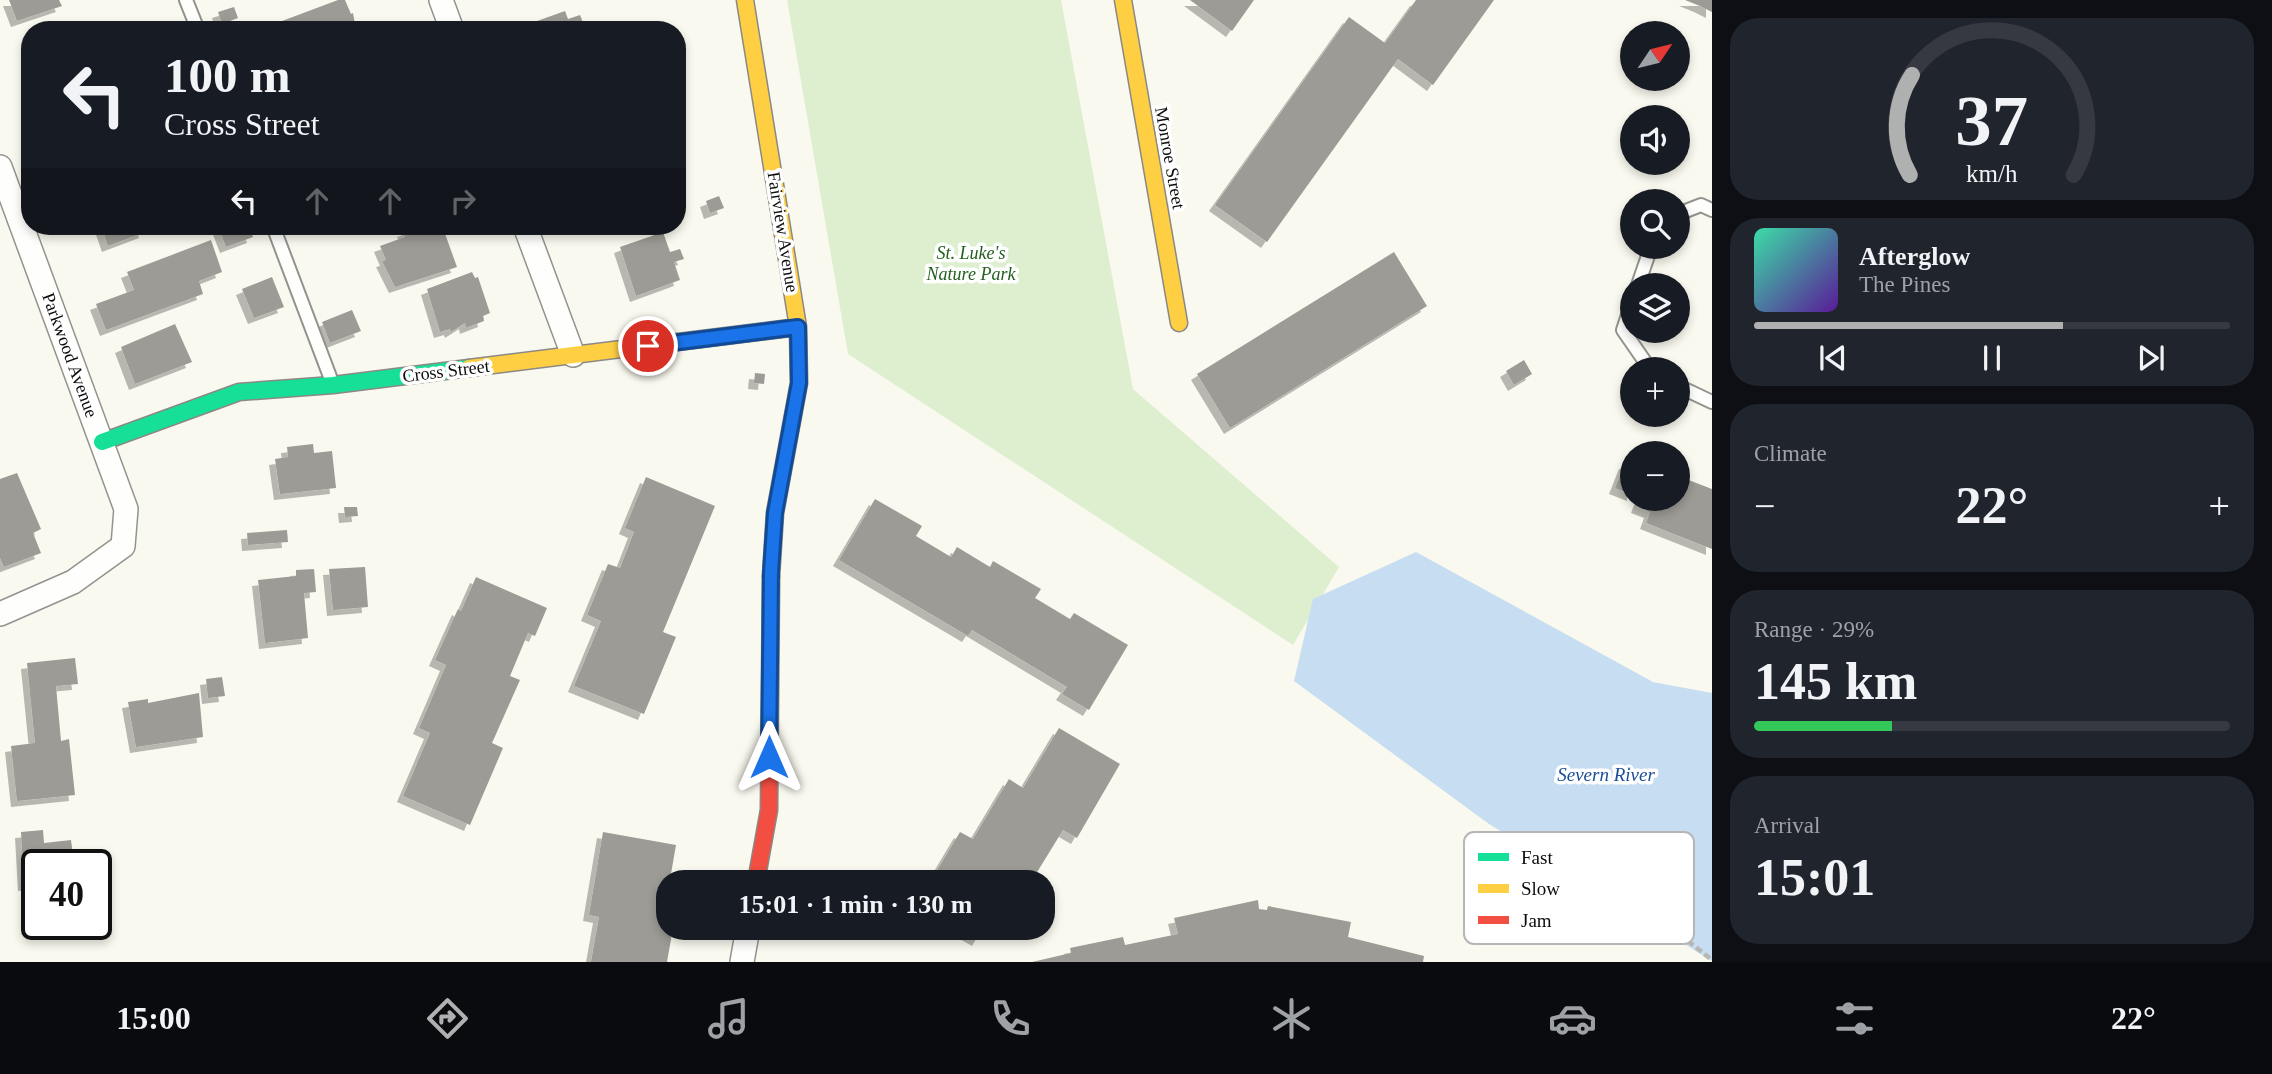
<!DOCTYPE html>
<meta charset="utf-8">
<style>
:root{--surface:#171b24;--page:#20242c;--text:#f1f3f6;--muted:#9ea1a6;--line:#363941;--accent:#afb0b0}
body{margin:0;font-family:"Times New Roman",serif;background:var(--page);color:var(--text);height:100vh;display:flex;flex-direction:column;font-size:26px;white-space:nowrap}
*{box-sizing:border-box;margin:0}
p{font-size:23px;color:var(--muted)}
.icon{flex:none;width:38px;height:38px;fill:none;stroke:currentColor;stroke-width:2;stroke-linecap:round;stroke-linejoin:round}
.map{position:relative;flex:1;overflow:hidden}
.panel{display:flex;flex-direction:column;gap:18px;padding:18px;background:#0d0f14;width:560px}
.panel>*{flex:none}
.banner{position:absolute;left:21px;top:21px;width:665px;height:214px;border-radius:28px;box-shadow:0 4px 10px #0003;background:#171b24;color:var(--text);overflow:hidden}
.needle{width:46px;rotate:55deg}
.tools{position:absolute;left:1620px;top:21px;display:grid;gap:14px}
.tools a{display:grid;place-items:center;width:70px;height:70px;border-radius:50%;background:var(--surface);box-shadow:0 4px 10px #0003;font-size:35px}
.speed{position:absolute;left:21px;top:849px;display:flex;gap:14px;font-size:35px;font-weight:700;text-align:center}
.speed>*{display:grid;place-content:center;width:91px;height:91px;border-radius:50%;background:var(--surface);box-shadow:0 4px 10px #0003;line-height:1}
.speed .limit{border:4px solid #111;border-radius:10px;background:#fff;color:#111}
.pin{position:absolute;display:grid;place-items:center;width:60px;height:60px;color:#fff;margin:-30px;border:4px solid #fff;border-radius:50%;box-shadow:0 2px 7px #0007}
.me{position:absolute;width:77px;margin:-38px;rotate:0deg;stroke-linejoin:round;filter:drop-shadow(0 0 5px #0008)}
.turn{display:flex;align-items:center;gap:24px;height:147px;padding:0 28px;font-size:32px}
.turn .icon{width:91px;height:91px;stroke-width:2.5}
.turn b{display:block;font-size:49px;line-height:60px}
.lanes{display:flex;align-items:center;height:66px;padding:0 28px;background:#0003;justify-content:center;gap:35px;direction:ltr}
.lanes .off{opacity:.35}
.big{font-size:52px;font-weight:800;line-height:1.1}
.panel .widget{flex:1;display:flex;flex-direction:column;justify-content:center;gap:10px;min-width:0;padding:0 24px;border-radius:28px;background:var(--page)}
.panel .dial{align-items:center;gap:0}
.dial svg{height:182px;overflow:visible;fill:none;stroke:var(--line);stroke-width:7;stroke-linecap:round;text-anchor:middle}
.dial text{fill:var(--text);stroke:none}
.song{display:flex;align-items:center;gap:21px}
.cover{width:84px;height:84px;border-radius:10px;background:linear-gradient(135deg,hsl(160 70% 55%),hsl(270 70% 35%))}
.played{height:7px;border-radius:4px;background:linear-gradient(90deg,var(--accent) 65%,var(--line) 65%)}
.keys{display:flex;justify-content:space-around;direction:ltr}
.heat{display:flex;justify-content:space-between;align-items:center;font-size:38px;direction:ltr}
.charge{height:10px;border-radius:5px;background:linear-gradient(90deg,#34c759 29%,var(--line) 0)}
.trip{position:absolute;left:656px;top:870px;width:399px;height:70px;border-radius:28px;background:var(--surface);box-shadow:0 4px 10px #0003;font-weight:800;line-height:70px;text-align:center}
.tab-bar{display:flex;height:112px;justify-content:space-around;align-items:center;background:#090b0e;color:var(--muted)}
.tab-bar .icon{width:49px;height:49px}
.tab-bar .active{color:var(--accent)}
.tab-bar b{font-size:32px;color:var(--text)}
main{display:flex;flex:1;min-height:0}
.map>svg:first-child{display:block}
.green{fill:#deefd0}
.water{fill:#c7ddf2}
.building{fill:#9c9b95;filter:url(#shadow)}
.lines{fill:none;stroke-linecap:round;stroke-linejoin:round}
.lane-casing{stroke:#93938e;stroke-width:16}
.street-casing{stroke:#93938e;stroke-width:26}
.fast-casing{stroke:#8a8985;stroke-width:19}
.slow-casing{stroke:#8a8985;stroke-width:19}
.jam-casing{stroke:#8a8985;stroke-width:19}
.path{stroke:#b7b7b5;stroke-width:4.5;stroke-dasharray:7 3.5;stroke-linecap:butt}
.lane{stroke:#fefefd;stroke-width:12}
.street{stroke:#fefefd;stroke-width:23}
.fast{stroke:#16e098;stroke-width:16}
.slow{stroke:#ffcf43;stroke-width:16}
.jam{stroke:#f24e42;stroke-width:16}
.route-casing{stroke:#114b97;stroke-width:18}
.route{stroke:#1a73e8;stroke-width:12}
.labels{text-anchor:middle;stroke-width:7;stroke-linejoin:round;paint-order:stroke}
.street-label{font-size:18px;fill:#0c0c0c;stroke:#fff}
.park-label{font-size:18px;font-style:italic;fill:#23601f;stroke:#fff}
.water-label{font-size:19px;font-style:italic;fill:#1a4f98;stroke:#fff}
.key{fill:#fff;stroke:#b6b6b6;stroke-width:2}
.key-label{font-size:19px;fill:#0c0c0c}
</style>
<main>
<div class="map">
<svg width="1712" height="962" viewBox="0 0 1712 962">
<defs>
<filter id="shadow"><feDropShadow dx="-6" dy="6" stdDeviation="0" flood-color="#0004"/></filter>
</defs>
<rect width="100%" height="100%" fill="#faf9ef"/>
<path class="green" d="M787,0H1061L1133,389L1339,567L1293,645L848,354Z"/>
<path class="water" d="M1416,552L1653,682L1712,693V961L1489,824L1294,681L1313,599Z"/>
<path class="building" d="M9,0H59L62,6L17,21Z
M338,0H345L351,14L353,13L356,30H277L275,25L282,21Z
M1190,0H1254L1232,31Z
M1416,0H1494L1433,85L1398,59L1267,242L1215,205L1349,17L1385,43Z
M1685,0H1712V12L1700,6Z
M234,7L238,18L222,24L218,12Z
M565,11L568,19L580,15L586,30H540L537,21Z
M719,196L724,208L710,213L706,201Z
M101,226H143L145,232L108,246Z
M218,226H249L253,237L226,247Z
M418,226H429L432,233L443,228L457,267L395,287L382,261L386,260L380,246L405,237L403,231Z
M663,232L670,252L680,249L684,259L674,262L680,280L636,296L620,247Z
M211,240L222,272L199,281L203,294L106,330L96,304L134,290L127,272Z
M1394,252L1427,306L1230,428L1197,374Z
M472,272L475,278L478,277L490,313L483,316L484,321L466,328L465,323L451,332L450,329L440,332L427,289Z
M272,277L284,307L254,318L242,289Z
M352,310L361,331L330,343L322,322Z
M175,324L192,362L135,384L121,347Z
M1524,360L1532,374L1514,385L1506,371Z
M755,373L765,374L764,384L754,383Z
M313,444L314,453L332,451L336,488L280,494L275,459L288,457L287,447Z
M1625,463L1633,466V495L1615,488Z
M17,473L41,529L33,533L41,553L4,567L0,558V479Z
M1678,476L1712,489V549L1646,523L1650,512L1637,507L1640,499H1678Z
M646,477L715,506L663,632L676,637L644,714L574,686L601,621L587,615L608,564L620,568L634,532L625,528Z
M875,499L922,526L916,536L951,557L957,547L990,567L993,561L1041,589L1035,598L1070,619L1074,613L1128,645L1089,710L1062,694L1067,687L972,630L968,636L839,560Z
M344,507H357L358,516L345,517Z
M287,530L288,542L248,545L247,533Z
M365,567L368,607L333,610L329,569Z
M314,569L316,592L304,593L308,638L265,643L258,580L296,576V570Z
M476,577L547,608L535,636L528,633L510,676L520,680L492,743L503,748L470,825L403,796L430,733L419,728L446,665L435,660L458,609L461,611Z
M75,658L78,684L56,686L61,741L69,739L75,795L17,801L11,746L35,743L27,663Z
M222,677L225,696L208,698L206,679Z
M199,693L203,737L136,747L128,702L148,699V703Z
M1059,728L1120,764L1077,838L1063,830L1031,882H930L960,832L973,839L1009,779L1023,788Z
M43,830L44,843L71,840L74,863L37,864V884L24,885L21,832Z
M603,832L676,845L664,914L668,915V928H673L667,962H591L599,917L589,915Z
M1258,900L1259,909L1267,910L1268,906L1351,922L1348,937L1424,956L1423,962H1032L1071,953L1070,948L1123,937L1125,945L1178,934L1174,918Z
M957,928H985L978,940Z"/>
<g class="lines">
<g class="lane-casing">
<path id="lane" d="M186,0L198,30
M1678,214L1701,205L1712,210
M273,226L332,382
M1638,285L1651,247
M1633,300L1623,330L1650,369
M1678,386L1712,402"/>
</g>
<g class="street-casing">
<path id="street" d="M441,0L452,30
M0,167L126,509L123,546L73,582L0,614
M525,226L573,355
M742,962L748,928"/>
</g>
<g class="fast-casing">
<path id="fast" d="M102,442L239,392L333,385L469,368"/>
</g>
<g class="slow-casing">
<path id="slow" d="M745,0L798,327L799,383L775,513L771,576
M1123,0L1179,323
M469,368L798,327"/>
</g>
<g class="jam-casing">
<path id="jam" d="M756,882L769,810L771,576"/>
</g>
<path class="path" d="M1581,856L1712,960"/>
<use href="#lane" class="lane"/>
<use href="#street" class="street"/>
<use href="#fast" class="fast"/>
<use href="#slow" class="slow"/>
<use href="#jam" class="jam"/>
</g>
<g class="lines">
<g class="route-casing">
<path id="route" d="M648,346L798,327L799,383L775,513L771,572L769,757"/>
</g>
<use href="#route" class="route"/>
</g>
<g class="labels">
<g class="street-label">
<text transform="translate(1170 158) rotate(80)" y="6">Monroe Street</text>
<text transform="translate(783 232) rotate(81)" y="6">Fairview Avenue</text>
<text transform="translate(70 355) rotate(70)" y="6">Parkwood Avenue</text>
<text transform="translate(446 371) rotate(-7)" y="6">Cross Street</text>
</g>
<g class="park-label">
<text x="971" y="259">St. Luke's<tspan x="971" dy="21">Nature Park</tspan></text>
</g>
<g class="water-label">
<text x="1606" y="781">Severn River</text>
</g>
</g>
<rect x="1464" y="832" width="230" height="112" rx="10" class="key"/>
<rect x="1478" y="853" width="31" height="8" fill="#16e098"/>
<rect x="1478" y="884" width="31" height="9" fill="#ffcf43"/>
<rect x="1478" y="916" width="31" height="8" fill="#f24e42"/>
<g class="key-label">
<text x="1521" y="864">Fast</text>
<text x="1521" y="895">Slow</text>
<text x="1521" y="927">Jam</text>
</g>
</svg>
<div class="tools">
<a><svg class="needle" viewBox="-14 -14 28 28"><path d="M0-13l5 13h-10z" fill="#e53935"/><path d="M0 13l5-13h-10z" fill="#9ea1a6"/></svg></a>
<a><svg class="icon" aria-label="sound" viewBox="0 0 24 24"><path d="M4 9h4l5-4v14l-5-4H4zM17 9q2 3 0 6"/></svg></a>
<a><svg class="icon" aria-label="search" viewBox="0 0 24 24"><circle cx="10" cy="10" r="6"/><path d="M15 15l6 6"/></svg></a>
<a><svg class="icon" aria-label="layers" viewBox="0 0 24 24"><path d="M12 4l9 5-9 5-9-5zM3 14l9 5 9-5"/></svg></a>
<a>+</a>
<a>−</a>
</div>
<div class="speed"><div class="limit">40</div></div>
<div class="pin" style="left:648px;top:346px;background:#d93025"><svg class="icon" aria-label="arrive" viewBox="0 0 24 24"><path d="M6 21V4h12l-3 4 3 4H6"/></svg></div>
<svg class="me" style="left:769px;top:757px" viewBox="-20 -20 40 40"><path d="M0-17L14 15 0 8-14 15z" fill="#1a73e8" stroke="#fff" stroke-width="4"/></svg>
<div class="trip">15:01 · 1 min · 130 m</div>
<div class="banner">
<div class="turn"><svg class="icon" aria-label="left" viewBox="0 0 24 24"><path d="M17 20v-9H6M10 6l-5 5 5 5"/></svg><div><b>100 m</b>Cross Street</div></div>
<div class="lanes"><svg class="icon" aria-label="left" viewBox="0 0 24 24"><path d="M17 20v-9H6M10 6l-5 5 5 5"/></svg><svg class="icon off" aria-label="ahead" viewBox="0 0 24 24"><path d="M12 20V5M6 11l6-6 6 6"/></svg><svg class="icon off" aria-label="ahead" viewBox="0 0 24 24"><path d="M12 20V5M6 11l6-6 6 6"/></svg><svg class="icon off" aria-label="right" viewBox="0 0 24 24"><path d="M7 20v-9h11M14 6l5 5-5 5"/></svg></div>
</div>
</div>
<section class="panel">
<div class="widget dial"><svg viewBox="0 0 100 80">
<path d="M14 69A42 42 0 1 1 86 69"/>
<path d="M14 69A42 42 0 0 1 15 25" stroke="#afb0b0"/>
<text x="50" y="56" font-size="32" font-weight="700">37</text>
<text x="50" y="72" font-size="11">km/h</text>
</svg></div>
<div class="widget">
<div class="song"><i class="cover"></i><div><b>Afterglow</b><p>The Pines</p></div></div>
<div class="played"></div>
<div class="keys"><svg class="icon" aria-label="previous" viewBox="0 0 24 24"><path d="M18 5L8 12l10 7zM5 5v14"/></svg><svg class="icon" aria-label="pause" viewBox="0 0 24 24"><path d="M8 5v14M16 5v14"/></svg><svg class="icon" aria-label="next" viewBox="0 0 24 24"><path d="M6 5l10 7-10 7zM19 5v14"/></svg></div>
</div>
<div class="widget"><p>Climate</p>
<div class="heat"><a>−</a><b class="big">22°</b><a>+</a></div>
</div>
<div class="widget"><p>Range · 29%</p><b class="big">145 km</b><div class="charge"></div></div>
<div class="widget"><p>Arrival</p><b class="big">15:01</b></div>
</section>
</main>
<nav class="tab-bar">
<b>15:00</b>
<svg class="icon active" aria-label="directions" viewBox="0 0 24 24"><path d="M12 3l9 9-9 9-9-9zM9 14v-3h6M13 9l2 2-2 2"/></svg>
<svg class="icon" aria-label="music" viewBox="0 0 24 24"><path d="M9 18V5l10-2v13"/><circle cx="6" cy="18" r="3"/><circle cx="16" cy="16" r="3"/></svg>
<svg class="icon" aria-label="phone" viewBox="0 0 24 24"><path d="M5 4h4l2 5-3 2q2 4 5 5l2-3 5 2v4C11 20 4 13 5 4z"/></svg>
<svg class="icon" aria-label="climate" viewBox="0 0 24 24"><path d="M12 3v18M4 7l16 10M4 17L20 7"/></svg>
<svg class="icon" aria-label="car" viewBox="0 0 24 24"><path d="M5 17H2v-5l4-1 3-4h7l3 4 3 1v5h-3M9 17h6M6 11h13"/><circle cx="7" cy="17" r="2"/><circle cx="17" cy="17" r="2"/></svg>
<svg class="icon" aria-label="filters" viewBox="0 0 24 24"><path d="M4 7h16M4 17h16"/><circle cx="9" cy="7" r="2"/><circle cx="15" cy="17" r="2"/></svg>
<b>22°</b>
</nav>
